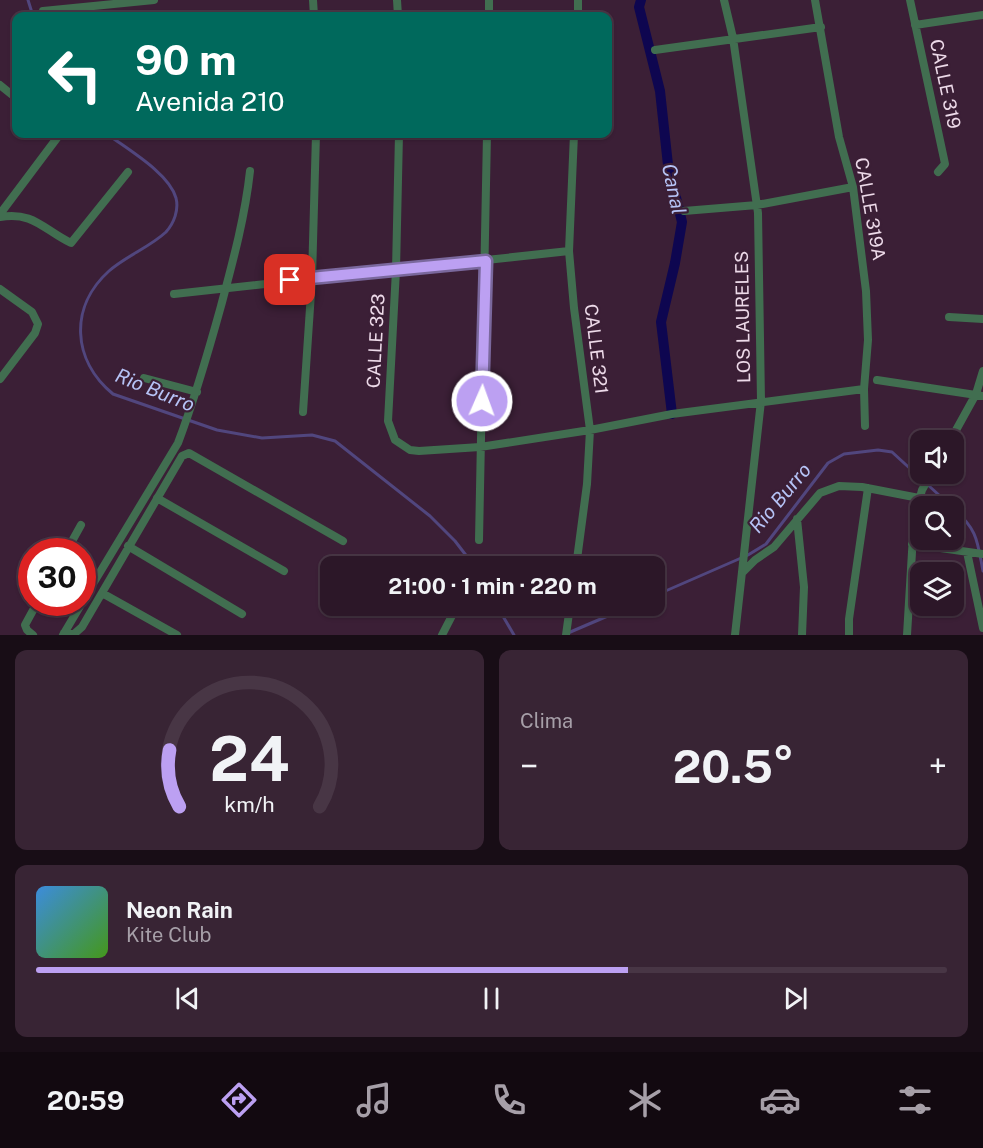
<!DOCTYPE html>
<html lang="es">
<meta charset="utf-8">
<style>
:root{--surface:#2c1728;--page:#382434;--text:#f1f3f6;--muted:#a69fa8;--line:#483645;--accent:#bca0f2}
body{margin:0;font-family:"Public Sans",sans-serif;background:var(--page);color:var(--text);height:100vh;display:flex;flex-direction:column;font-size:22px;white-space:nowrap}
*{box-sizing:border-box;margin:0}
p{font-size:20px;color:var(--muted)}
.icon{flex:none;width:33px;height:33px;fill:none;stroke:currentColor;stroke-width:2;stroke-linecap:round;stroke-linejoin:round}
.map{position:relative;height:635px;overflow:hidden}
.panel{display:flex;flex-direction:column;gap:15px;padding:15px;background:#180d16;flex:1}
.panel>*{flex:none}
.guide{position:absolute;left:12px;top:12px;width:600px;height:126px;border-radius:12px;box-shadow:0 2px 4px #0004,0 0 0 2px var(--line);background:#00695c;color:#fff;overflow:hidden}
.tools{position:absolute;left:910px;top:430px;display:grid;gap:12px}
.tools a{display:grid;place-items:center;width:54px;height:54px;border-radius:12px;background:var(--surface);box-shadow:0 2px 4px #0004,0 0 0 2px var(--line);font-size:30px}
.speed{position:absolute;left:18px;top:538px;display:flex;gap:12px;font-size:30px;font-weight:700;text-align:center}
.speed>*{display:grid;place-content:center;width:78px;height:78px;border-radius:50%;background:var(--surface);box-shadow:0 2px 4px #0004,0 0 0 2px var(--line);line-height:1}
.speed .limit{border:9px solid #d22;background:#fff;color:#111}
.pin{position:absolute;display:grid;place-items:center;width:51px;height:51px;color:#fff;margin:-26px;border-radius:12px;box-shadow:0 3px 9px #0006}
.me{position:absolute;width:66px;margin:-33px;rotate:2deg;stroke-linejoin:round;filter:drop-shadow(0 0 4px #0008)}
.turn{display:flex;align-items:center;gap:21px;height:126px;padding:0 24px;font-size:27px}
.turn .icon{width:78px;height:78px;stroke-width:2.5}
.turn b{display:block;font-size:42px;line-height:51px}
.big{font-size:45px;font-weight:700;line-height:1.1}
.panel .tile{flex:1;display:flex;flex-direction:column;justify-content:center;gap:9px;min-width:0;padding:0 21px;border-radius:12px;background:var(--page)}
.panel .dial{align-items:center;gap:0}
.dial svg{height:156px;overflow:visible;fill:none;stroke:var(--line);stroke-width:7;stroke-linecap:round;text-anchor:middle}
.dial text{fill:var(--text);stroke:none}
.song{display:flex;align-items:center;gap:18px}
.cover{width:72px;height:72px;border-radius:9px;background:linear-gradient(135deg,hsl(210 70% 55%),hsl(100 70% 35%))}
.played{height:6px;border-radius:3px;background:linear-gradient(90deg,var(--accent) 65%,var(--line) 65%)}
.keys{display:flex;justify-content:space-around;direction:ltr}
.heat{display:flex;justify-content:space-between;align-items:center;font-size:33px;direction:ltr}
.panel .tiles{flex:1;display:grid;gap:15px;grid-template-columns:1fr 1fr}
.tile:last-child{grid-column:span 2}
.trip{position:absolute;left:320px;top:556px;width:345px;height:60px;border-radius:12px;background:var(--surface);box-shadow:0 2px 4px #0004,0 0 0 2px var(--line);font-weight:700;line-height:60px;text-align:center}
.tabs{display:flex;height:96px;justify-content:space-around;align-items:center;background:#120910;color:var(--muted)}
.tabs .icon{width:42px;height:42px}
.tabs .current{color:var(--accent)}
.tabs b{font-size:27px;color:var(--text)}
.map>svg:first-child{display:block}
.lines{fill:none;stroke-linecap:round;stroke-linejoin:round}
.stream{stroke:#51467e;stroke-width:3}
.canal{stroke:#0e0650;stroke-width:10}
.street{stroke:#416e50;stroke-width:8}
.route-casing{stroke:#7a689d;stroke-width:15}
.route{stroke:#bca0f2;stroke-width:10}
.labels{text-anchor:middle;stroke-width:4.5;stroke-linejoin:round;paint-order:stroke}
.street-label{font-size:18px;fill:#eddae9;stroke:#3b1f36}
.water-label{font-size:20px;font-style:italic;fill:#b6c3f6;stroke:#3b1f36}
</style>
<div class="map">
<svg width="983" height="635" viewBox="0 0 983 635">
<rect width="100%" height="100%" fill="#3b1f36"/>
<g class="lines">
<path class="stream" d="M28,0L33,16
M107,134C127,149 169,173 176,198C179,210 174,223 166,232C150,247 126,256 109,271C69,307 72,360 113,394L217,430L262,438L312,435L335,441L430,516L455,541L475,567
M954,509C978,531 977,540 983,571
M654,596L748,555L766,544L828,463L844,454L878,450L892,452L952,507
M497,606L514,635
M568,633L631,606"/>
<path class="canal" d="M641,0L639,7L660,91L668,165L682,222L675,263L661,322L672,414"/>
<path class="street" d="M313,0L314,16
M397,0L398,16
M724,0L733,38L758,213L761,401L735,635
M815,0L839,137L853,187L866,291L868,340L864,389L865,426
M910,0L944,159L945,164L938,172
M43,11L154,0
M489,16V0
M578,16V0
M915,25L983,15
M655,50L821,27
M0,85L16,98
M399,134L396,270L388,421L395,440L410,450L419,451L480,447L590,430L672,414L864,389
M574,134L569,251L574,308L590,430L587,484L576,567
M684,211L757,205L853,187
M0,214L60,134
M0,217C33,211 44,230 71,243L128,172
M0,289L32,312L38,324L35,333L0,379
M174,294L569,251
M949,317L983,319
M144,378L197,392
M877,380L983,396
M303,412L312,278L316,134
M950,441L976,394L983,371
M157,498L284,571
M797,519L804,587L802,635
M479,540L487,134
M912,544L983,554
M128,546L242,614
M66,552L81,525
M967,552L983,628
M742,573L755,560L774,547L820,493L839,486L862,487L919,498
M102,593L177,635
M82,602L178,443C195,398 208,353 221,306C233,261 245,217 250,171
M64,633L74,634L82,627L182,456L189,453L343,541
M33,635L27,630L25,625L37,603
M63,635L82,603
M442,635L457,606
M566,635L570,606
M849,635V619L868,488
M907,635L914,519L922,490L931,474"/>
</g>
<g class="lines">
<g class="route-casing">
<path id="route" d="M290,280L486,261L482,401"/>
</g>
<use href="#route" class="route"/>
</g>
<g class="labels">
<g class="street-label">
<text transform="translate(945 84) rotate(78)" y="6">CALLE 319</text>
<text transform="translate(870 209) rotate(80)" y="6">CALLE 319A</text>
<text transform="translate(743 317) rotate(-91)" y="6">LOS LAURELES</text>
<text transform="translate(376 341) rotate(-87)" y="6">CALLE 323</text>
<text transform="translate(596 349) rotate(83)" y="6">CALLE 321</text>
</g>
<g class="water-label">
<text transform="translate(674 189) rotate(78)" y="7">Canal</text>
<text transform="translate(155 390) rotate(22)" y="7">Rio Burro</text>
<text transform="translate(780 498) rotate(-50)" y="7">Rio Burro</text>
</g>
</g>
</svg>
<div class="tools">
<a><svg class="icon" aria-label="sound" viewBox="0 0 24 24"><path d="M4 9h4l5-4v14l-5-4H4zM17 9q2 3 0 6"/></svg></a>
<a><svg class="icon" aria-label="search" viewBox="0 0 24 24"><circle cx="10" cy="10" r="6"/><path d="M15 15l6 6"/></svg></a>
<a><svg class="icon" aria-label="layers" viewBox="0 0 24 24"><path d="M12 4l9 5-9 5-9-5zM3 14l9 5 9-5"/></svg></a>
</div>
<div class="speed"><div class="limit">30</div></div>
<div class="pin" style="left:290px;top:280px;background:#d93025"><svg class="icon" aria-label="arrive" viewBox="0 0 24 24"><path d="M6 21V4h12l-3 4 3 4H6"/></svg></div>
<svg class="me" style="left:482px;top:401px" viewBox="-20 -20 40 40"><circle r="17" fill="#bca0f2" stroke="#fff" stroke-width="3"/><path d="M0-11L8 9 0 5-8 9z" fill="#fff"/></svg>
<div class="trip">21:00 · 1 min · 220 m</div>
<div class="guide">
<div class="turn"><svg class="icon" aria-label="left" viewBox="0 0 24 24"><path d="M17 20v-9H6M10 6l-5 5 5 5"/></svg><div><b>90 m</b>Avenida 210</div></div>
</div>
</div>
<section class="panel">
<div class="tiles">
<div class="tile dial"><svg viewBox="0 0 100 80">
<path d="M14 69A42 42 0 1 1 86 69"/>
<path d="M14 69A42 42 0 0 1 9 40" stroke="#bca0f2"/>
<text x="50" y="56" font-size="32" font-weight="700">24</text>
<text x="50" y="72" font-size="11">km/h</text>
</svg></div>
<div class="tile"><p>Clima</p>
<div class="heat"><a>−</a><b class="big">20.5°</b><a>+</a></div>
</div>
<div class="tile">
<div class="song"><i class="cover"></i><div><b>Neon Rain</b><p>Kite Club</p></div></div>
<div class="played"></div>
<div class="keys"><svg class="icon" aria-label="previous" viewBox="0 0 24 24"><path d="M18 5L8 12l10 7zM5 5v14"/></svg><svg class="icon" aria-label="pause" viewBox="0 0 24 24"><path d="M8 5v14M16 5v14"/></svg><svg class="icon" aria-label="next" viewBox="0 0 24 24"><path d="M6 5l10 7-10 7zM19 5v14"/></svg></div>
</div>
</div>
</section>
<nav class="tabs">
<b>20:59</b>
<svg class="icon current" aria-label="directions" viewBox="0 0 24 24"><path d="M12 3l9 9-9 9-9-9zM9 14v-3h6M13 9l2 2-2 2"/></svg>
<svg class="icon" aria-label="music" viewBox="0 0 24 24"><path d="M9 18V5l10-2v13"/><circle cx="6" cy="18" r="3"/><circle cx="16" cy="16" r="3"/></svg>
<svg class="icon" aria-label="phone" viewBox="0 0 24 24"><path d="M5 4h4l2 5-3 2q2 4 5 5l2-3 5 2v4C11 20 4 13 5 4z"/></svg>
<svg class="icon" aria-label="climate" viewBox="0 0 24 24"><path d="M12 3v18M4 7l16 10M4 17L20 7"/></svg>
<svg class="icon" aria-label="car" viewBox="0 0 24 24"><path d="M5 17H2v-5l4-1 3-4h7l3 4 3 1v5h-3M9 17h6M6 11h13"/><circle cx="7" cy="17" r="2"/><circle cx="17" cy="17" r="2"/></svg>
<svg class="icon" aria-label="filters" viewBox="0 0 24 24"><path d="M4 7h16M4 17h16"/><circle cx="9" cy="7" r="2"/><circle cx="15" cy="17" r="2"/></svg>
</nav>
